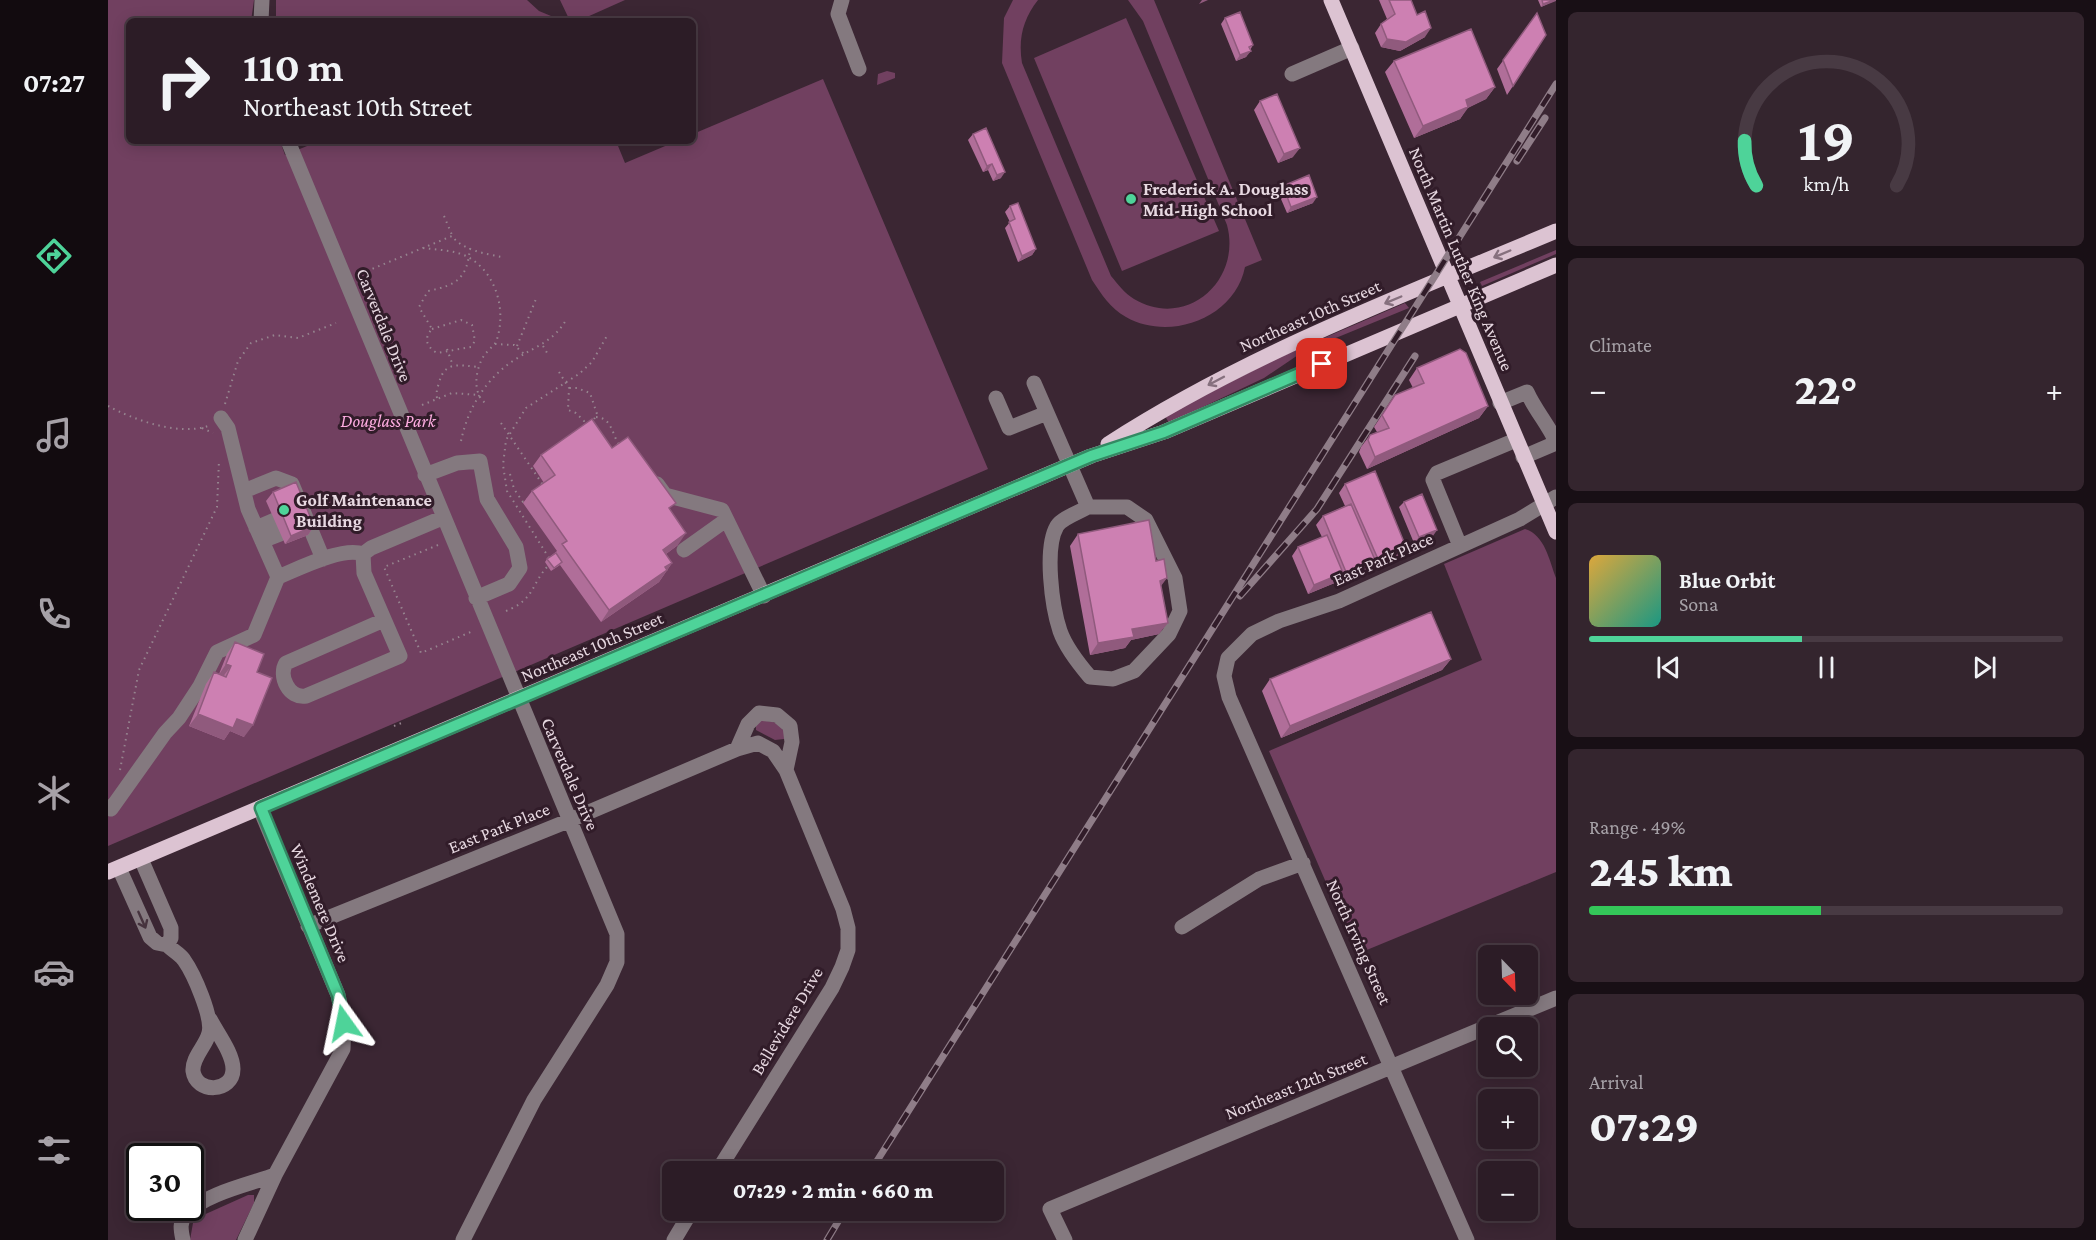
<!DOCTYPE html>
<meta charset="utf-8">
<style>
:root{--surface:#2c1c26;--page:#34252e;--text:#f1f3f6;--muted:#a6a1a7;--line:#483a43;--accent:#4ed399}
body{margin:0;font-family:"Crimson Pro",serif;background:var(--page);color:var(--text);height:100vh;display:flex;flex-direction:column;font-size:22px;white-space:nowrap}
*{box-sizing:border-box;margin:0}
p{font-size:20px;color:var(--muted)}
.icon{flex:none;width:33px;height:33px;fill:none;stroke:currentColor;stroke-width:2;stroke-linecap:round;stroke-linejoin:round}
.map{position:relative;flex:1;overflow:hidden}
.panel{display:flex;flex-direction:column;gap:12px;padding:12px;background:#180f15;width:540px}
.panel>*{flex:none}
.top-card{position:absolute;left:18px;top:18px;width:570px;height:126px;border-radius:9px;box-shadow:0 3px 15px #0003,0 0 0 2px var(--line);background:#2c1c26;color:var(--text);overflow:hidden}
.needle{width:39px;rotate:157deg}
.fabs{position:absolute;left:1370px;top:945px;display:grid;gap:12px}
.fabs a{display:grid;place-items:center;width:60px;height:60px;border-radius:9px;background:var(--surface);box-shadow:0 3px 15px #0003,0 0 0 2px var(--line);font-size:30px}
.speed{position:absolute;left:18px;top:1143px;display:flex;gap:12px;font-size:30px;font-weight:700;text-align:center}
.speed>*{display:grid;place-content:center;width:78px;height:78px;border-radius:50%;background:var(--surface);box-shadow:0 3px 15px #0003,0 0 0 2px var(--line);line-height:1}
.speed .limit{border:3px solid #111;border-radius:9px;background:#fff;color:#111}
.pin{position:absolute;display:grid;place-items:center;width:51px;height:51px;color:#fff;margin:-26px;border-radius:12px;box-shadow:0 3px 9px #0006}
.me{position:absolute;width:66px;margin:-33px;rotate:348deg;stroke-linejoin:round;filter:drop-shadow(0 0 4px #0008)}
.turn{display:flex;align-items:center;gap:21px;height:126px;padding:0 18px;font-size:27px}
.turn .icon{width:78px;height:78px;stroke-width:2.5}
.turn b{display:block;font-size:42px;line-height:51px}
.big{font-size:45px;font-weight:800;line-height:1.1}
.panel .tile{flex:1;display:flex;flex-direction:column;justify-content:center;gap:9px;min-width:0;padding:0 21px;border-radius:9px;background:var(--page)}
.panel .dial{align-items:center;gap:0}
.dial svg{height:156px;overflow:visible;fill:none;stroke:var(--line);stroke-width:7;stroke-linecap:round;text-anchor:middle}
.dial text{fill:var(--text);stroke:none}
.song{display:flex;align-items:center;gap:18px}
.cover{width:72px;height:72px;border-radius:9px;background:linear-gradient(135deg,hsl(40 70% 55%),hsl(170 70% 35%))}
.played{height:6px;border-radius:3px;background:linear-gradient(90deg,var(--accent) 45%,var(--line) 45%)}
.keys{display:flex;justify-content:space-around;direction:ltr}
.heat{display:flex;justify-content:space-between;align-items:center;font-size:33px;direction:ltr}
.charge{height:9px;border-radius:4px;background:linear-gradient(90deg,#34c759 49%,var(--line) 0)}
.trip{position:absolute;left:554px;top:1161px;width:342px;height:60px;border-radius:9px;background:var(--surface);box-shadow:0 3px 15px #0003,0 0 0 2px var(--line);font-weight:800;line-height:60px;text-align:center}
main{display:flex;flex:1;min-height:0}
.tabs{display:flex;flex-direction:column;width:108px;justify-content:space-around;align-items:center;background:#120b0f;color:var(--muted)}
.tabs .icon{width:42px;height:42px}
.tabs .on{color:var(--accent)}
.tabs b{font-size:27px;color:var(--text)}
.map>svg:first-child{display:block}
.green{fill:#714060}
.lines{fill:none;stroke-linecap:round;stroke-linejoin:round}
.path{stroke:#96848f;stroke-width:2;stroke-dasharray:1.5 4.5;stroke-linecap:butt}
.minor{stroke:#84797f;stroke-width:15}
.major{stroke:#dcc3d2;stroke-width:15}
.rail-casing{stroke:#8f7d88;stroke-width:7}
.rail{stroke:#311c29;stroke-width:4.5;stroke-dasharray:14;stroke-linecap:butt}
.wall{fill:#b06e99}
.shaded-wall{fill:#905a7d}
.building{fill:#cd80b2;stroke:#905a7d;stroke-width:1.5}
.oneway{stroke:#86707e}
.oneway2{stroke:#46333e}
.route-casing{stroke:#338963;stroke-width:15}
.route{stroke:#4ed399;stroke-width:10}
.poi-dot{fill:#4ed399;stroke:#311c29;stroke-width:2}
.labels{text-anchor:middle;stroke-width:6;stroke-linejoin:round;paint-order:stroke}
.poi-label{font-size:18px;font-weight:bold;fill:#e7d8e1;stroke:#311c29;text-anchor:start}
.street-label{font-size:18px;fill:#e7d8e1;stroke:#311c29}
.park-label{font-size:18px;font-style:italic;fill:#fdace0;stroke:#311c29}
</style>
<main>
<nav class="tabs">
<b>07:27</b>
<svg class="icon on" aria-label="directions" viewBox="0 0 24 24"><path d="M12 3l9 9-9 9-9-9zM9 14v-3h6M13 9l2 2-2 2"/></svg>
<svg class="icon" aria-label="music" viewBox="0 0 24 24"><path d="M9 18V5l10-2v13"/><circle cx="6" cy="18" r="3"/><circle cx="16" cy="16" r="3"/></svg>
<svg class="icon" aria-label="phone" viewBox="0 0 24 24"><path d="M5 4h4l2 5-3 2q2 4 5 5l2-3 5 2v4C11 20 4 13 5 4z"/></svg>
<svg class="icon" aria-label="climate" viewBox="0 0 24 24"><path d="M12 3v18M4 7l16 10M4 17L20 7"/></svg>
<svg class="icon" aria-label="car" viewBox="0 0 24 24"><path d="M5 17H2v-5l4-1 3-4h7l3 4 3 1v5h-3M9 17h6M6 11h13"/><circle cx="7" cy="17" r="2"/><circle cx="17" cy="17" r="2"/></svg>
<svg class="icon" aria-label="filters" viewBox="0 0 24 24"><path d="M4 7h16M4 17h16"/><circle cx="9" cy="7" r="2"/><circle cx="15" cy="17" r="2"/></svg>
</nav>
<div class="map">
<svg width="1448" height="1240" viewBox="0 0 1448 1240">
<rect width="100%" height="100%" fill="#3b2633"/>
<path class="green" d="M0,0H146L143,21H21V141H172L177,155L204,144L203,141H508L517,163L569,141H585V134L715,79L880,469L0,846Z
M168,0H419L431,11L455,21H168Z
M452,0H517L470,21H462Z
M905,0H930C915,19 910,39 914,63L1003,276C1010,284 1016,293 1026,299C1078,330 1134,281 1119,225L1035,21L1020,0H1046L1154,260L1137,267C1127,318 1062,342 1018,317C1002,308 994,295 984,280L894,63L896,18Z
M1018,18L1111,231L1014,271L926,58Z
M779,71L787,73V78L769,85L770,74Z
M1448,250V254L1374,286L1372,282Z
M1297,303L1301,308L1196,351L1156,378L1061,423L1057,416L1165,360Z
M1417,529C1437,535 1441,560 1448,578V872L1249,954L1161,751L1374,660L1336,564Z
M654,720L670,723L678,734L676,739L667,740L648,730V724Z
M140,1195H146V1203L128,1240H82L85,1223L91,1217Z"/>
<g class="lines">
<path class="path" d="M336,216L344,235
M315,248C330,250 347,250 360,257C389,273 399,312 388,342C386,346 382,348 379,352C370,361 365,383 371,395C372,399 377,402 379,406
M259,271L344,236C354,250 378,254 394,257
M324,329L353,320L364,325L367,341L363,347L329,353C319,347 315,339 324,329L311,307L320,291C349,285 359,279 362,248
M387,344L406,345L416,354
M409,346L428,299
M435,346L441,356
M339,349L344,363
M451,372L461,388L460,410L468,413L476,421H485L489,414L482,393L469,388H461
M329,398C328,393 329,389 331,383C336,361 351,365 370,367
M117,404L130,361L143,343L167,335L190,338L228,323
M314,405L344,393L371,395
M0,406C26,420 71,436 100,426
M488,417C504,418 504,434 511,445
M393,423L435,485
M94,428L105,433
M353,441C360,407 379,377 408,359C428,346 446,341 458,320
M402,474L406,489L415,502L419,499
M330,545L276,567L313,653L365,631
M441,558L399,491L395,465L398,440L418,408L471,374L484,362L500,334
M398,611C428,599 423,583 441,565
M286,726L296,722
M12,770L31,670L109,507L111,460"/>
<path class="minor" d="M734,0L730,14L751,69
M153,21L154,0
M1184,74L1244,48
M180,141L509,934V962L499,985L426,1100L355,1240
M926,383L980,507H1019L1038,520L1067,578L1072,611L1061,634L1026,671L1005,679L982,677C970,663 958,648 952,631C944,607 936,548 949,526C954,518 972,512 980,507
M888,398L901,428L939,413
M1392,403L1419,392C1427,410 1440,424 1448,442
M1415,457L1448,443
M317,475L349,463L372,461L379,499L408,547L412,568L401,584L368,598
M549,484L557,495L614,510L656,596
M136,491L168,478L184,484L215,559
M148,528L167,520
M154,541L172,534
M1352,546L1325,480L1329,473L1408,440
M576,550L618,520
M170,577C190,569 235,546 255,554
M276,620L178,663C170,676 181,699 198,696L292,656L256,573L255,554L263,548L334,518
M629,749L650,743L665,751L678,770
M0,807L3,809L57,733L71,718L92,686L109,652L146,635L170,577L140,509L120,428L113,418
M11,868L42,937L49,943L59,945L63,938V928L33,859
M200,926L460,821L629,749L640,724L651,713L669,715L682,726L684,742L678,770L735,909L740,928V950L734,967L724,988L609,1172
M1074,927L1151,879L1195,863
M59,945C64,950 72,954 76,960C86,974 105,1018 101,1033C98,1046 84,1057 85,1071C88,1094 125,1093 125,1069C125,1053 109,1033 102,1019
M75,1240C73,1231 71,1221 78,1214C96,1194 142,1184 167,1175L235,1049L236,1023L230,995L152,809
M137,1240L167,1175
M566,1240L584,1210
M957,1240L942,1209L1448,998
M1359,1240L1121,697L1116,676L1120,658L1144,634L1171,621L1231,601L1412,519L1448,497"/>
<path class="major" d="M1223,0L1448,532
M1000,444C1139,354 1296,295 1448,231
M0,872L983,456L1056,432L1448,265"/>
<g class="rail-casing">
<path id="rail" d="M1409,161L1437,118
M1132,596L1209,509L1307,356
M762,1172L1448,84
M719,1240L737,1210"/>
</g>
<use href="#rail" class="rail"/>
</g>
<path class="wall" d="M1271,0H1303L1317,37L1292,51L1273,47L1267,33L1273,24L1279,19Z
M1430,0H1448L1433,7Z
M1429,13L1405,86L1399,95L1389,69Z
M1117,18L1145,45L1138,57L1128,61L1113,24Z
M1286,61L1387,87L1378,99L1359,108L1352,119L1306,138L1277,72Z
M1152,101L1185,157L1170,163L1146,110Z
M865,134L893,178L885,181L880,170L875,172L860,140Z
M1175,186L1205,203L1179,213L1170,192Z
M902,206L928,249L924,255L910,262L897,228L902,222L897,212Z
M1309,368L1380,406L1371,418L1259,469L1251,452L1253,447L1262,435L1269,432L1266,427L1287,395L1305,388L1301,380Z
M504,448L563,511L570,545L558,554L564,563L551,582L493,622L452,565L443,571L437,562L439,559L449,551L415,503L424,491L436,483L425,466L433,455Z
M1237,484L1292,556L1263,568V566L1261,569L1232,581L1231,579L1229,582L1200,594L1184,556L1190,547L1214,537L1208,525L1215,516L1237,506L1231,493Z
M165,492L206,526L200,535L177,544L158,501Z
M1296,502L1325,536L1306,543L1291,507Z
M970,534L1053,586L1051,634L1023,640L1017,648L982,655L962,546Z
M127,642L149,672L136,737L122,731L116,740L81,726L98,684L106,672L111,674L119,654Z
M1343,659L1334,670L1173,738L1154,691L1162,679Z"/>
<path class="shaded-wall" d="M1094,0H1100L1091,4Z
M1446,0H1448V1L1433,7L1435,4Z
M1323,28L1317,37L1292,51L1273,47L1279,39Z
M1143,51L1138,57L1128,61L1132,55Z
M1387,87L1378,99L1360,108L1352,119L1306,138L1315,126L1358,100Z
M1192,148L1185,157L1170,163L1176,154Z
M884,164L880,170L875,172L879,166Z
M897,172L893,178L885,181L889,175Z
M1209,197L1205,203L1179,213L1183,207Z
M928,249L924,255L910,262L914,256Z
M1380,406L1371,418L1259,469L1267,457Z
M206,526L200,535L177,544L183,536Z
M1329,530L1325,536L1306,543L1311,537Z
M578,533L570,545L547,562L555,550Z
M1298,547L1292,556L1263,568L1270,559Z
M1267,560L1261,569L1232,581L1238,572Z
M564,563L551,582L493,622L501,610Z
M1235,573L1229,582L1200,594L1206,585Z
M1059,578L1050,590L1052,581Z
M1060,623L1051,634L1023,640L1017,648L982,655L990,643L1024,629Z
M1343,659L1334,670L1173,738L1182,726Z
M118,664L123,666L114,678L110,676Z
M90,714L129,719L145,725L136,737L122,731L116,740L81,726Z"/>
<path class="building" d="M1281,0H1303L1309,15L1317,11L1323,28L1298,42L1279,39L1273,24L1287,14Z
M1434,0H1446L1435,4Z
M1132,12L1145,45L1141,47L1143,51L1132,55L1117,18Z
M1429,13L1438,35L1405,86L1395,60Z
M1363,29L1387,87L1358,100L1360,107L1315,126L1286,61Z
M1169,94L1192,148L1176,154L1152,101Z
M878,128L897,172L889,175L884,164L879,166L865,134Z
M1201,175L1209,197L1183,207L1175,186Z
M910,203L928,249L914,256L901,222L907,219L902,206Z
M1352,349L1358,353L1380,406L1267,457L1260,440L1262,435L1281,428L1274,415L1287,395L1316,383L1309,368Z
M484,419L504,448L520,437L568,503L561,508L578,533L555,550L564,563L557,567L559,570L501,610L454,544L459,541L424,491L447,475L433,455Z
M1267,471L1298,547L1270,559L1237,484Z
M188,482L206,526L183,536L165,492Z
M1314,494L1329,530L1311,537L1296,502Z
M1243,504L1267,560L1238,572L1215,516Z
M1041,520L1048,561L1056,559L1059,578L1052,581L1060,623L1024,629L1026,637L990,643L970,534Z
M1219,535L1235,573L1206,585L1190,547Z
M448,553L454,562L446,568L439,559Z
M1323,612L1343,659L1182,726L1162,679Z
M127,642L156,654L149,672L164,678L145,725L129,719L125,728L90,714L106,672L118,677L123,666L118,664Z"/>
<defs><path id="oneway-shaft" d="M-6 0H5M1.5-3L5.5 0L1.5 3" fill="none" stroke-width="1.6" stroke-linecap="round" stroke-linejoin="round" transform="scale(1.5)"/></defs>
<g class="oneway">
<use href="#oneway-shaft" transform="translate(1394 254) rotate(157)"/>
<use href="#oneway-shaft" transform="translate(1285 300) rotate(157)"/>
<use href="#oneway-shaft" transform="translate(1108 381) rotate(152)"/>
</g>
<use class="oneway2" href="#oneway-shaft" transform="translate(34 920) rotate(66)"/>
<g class="lines">
<g class="route-casing">
<path id="route" d="M236,1023L230,995L153,808L983,456L1056,432L1214,364"/>
</g>
<use href="#route" class="route"/>
</g>
<g class="poi-dot">
<circle cx="1023" cy="199" r="6"/>
<circle cx="176" cy="510" r="6"/>
</g>
<g class="labels">
<g class="poi-label">
<text x="1035" y="195">Frederick A. Douglass<tspan x="1035" dy="21">Mid-High School</tspan></text>
<text x="188" y="506">Golf Maintenance<tspan x="188" dy="21">Building</tspan></text>
</g>
<g class="street-label">
<text transform="translate(1353 259) rotate(67)" y="6">North Martin Luther King Avenue</text>
<text transform="translate(1202 316) rotate(-24)" y="6">Northeast 10th Street</text>
<text transform="translate(276 325) rotate(68)" y="6">Carverdale Drive</text>
<text transform="translate(1275 559) rotate(-24)" y="6">East Park Place</text>
<text transform="translate(484 647) rotate(-23)" y="6">Northeast 10th Street</text>
<text transform="translate(462 774) rotate(67)" y="6">Carverdale Drive</text>
<text transform="translate(391 828) rotate(-22)" y="6">East Park Place</text>
<text transform="translate(212 903) rotate(67)" y="6">Windemere Drive</text>
<text transform="translate(1251 942) rotate(66)" y="6">North Irving Street</text>
<text transform="translate(679 1021) rotate(-59)" y="6">Bellevidere Drive</text>
<text transform="translate(1188 1086) rotate(-22)" y="6">Northeast 12th Street</text>
</g>
<g class="park-label">
<text x="280" y="427">Douglass Park</text>
</g>
</g>
</svg>
<div class="fabs">
<a><svg class="needle" viewBox="-14 -14 28 28"><path d="M0-13l5 13h-10z" fill="#e53935"/><path d="M0 13l5-13h-10z" fill="#a6a1a7"/></svg></a>
<a><svg class="icon" aria-label="search" viewBox="0 0 24 24"><circle cx="10" cy="10" r="6"/><path d="M15 15l6 6"/></svg></a>
<a>+</a>
<a>−</a>
</div>
<div class="speed"><div class="limit">30</div></div>
<div class="pin" style="left:1214px;top:364px;background:#d93025"><svg class="icon" aria-label="arrive" viewBox="0 0 24 24"><path d="M6 21V4h12l-3 4 3 4H6"/></svg></div>
<svg class="me" style="left:236px;top:1023px" viewBox="-20 -20 40 40"><path d="M0-17L14 15 0 8-14 15z" fill="#4ed399" stroke="#fff" stroke-width="4"/></svg>
<div class="trip">07:29 · 2 min · 660 m</div>
<div class="top-card">
<div class="turn"><svg class="icon" aria-label="right" viewBox="0 0 24 24"><path d="M7 20v-9h11M14 6l5 5-5 5"/></svg><div><b>110 m</b>Northeast 10th Street</div></div>
</div>
</div>
<section class="panel">
<div class="tile dial"><svg viewBox="0 0 100 80">
<path d="M14 69A42 42 0 1 1 86 69"/>
<path d="M14 69A42 42 0 0 1 8 46" stroke="#4ed399"/>
<text x="50" y="56" font-size="32" font-weight="700">19</text>
<text x="50" y="72" font-size="11">km/h</text>
</svg></div>
<div class="tile"><p>Climate</p>
<div class="heat"><a>−</a><b class="big">22°</b><a>+</a></div>
</div>
<div class="tile">
<div class="song"><i class="cover"></i><div><b>Blue Orbit</b><p>Sona</p></div></div>
<div class="played"></div>
<div class="keys"><svg class="icon" aria-label="previous" viewBox="0 0 24 24"><path d="M18 5L8 12l10 7zM5 5v14"/></svg><svg class="icon" aria-label="pause" viewBox="0 0 24 24"><path d="M8 5v14M16 5v14"/></svg><svg class="icon" aria-label="next" viewBox="0 0 24 24"><path d="M6 5l10 7-10 7zM19 5v14"/></svg></div>
</div>
<div class="tile"><p>Range · 49%</p><b class="big">245 km</b><div class="charge"></div></div>
<div class="tile"><p>Arrival</p><b class="big">07:29</b></div>
</section>
</main>
